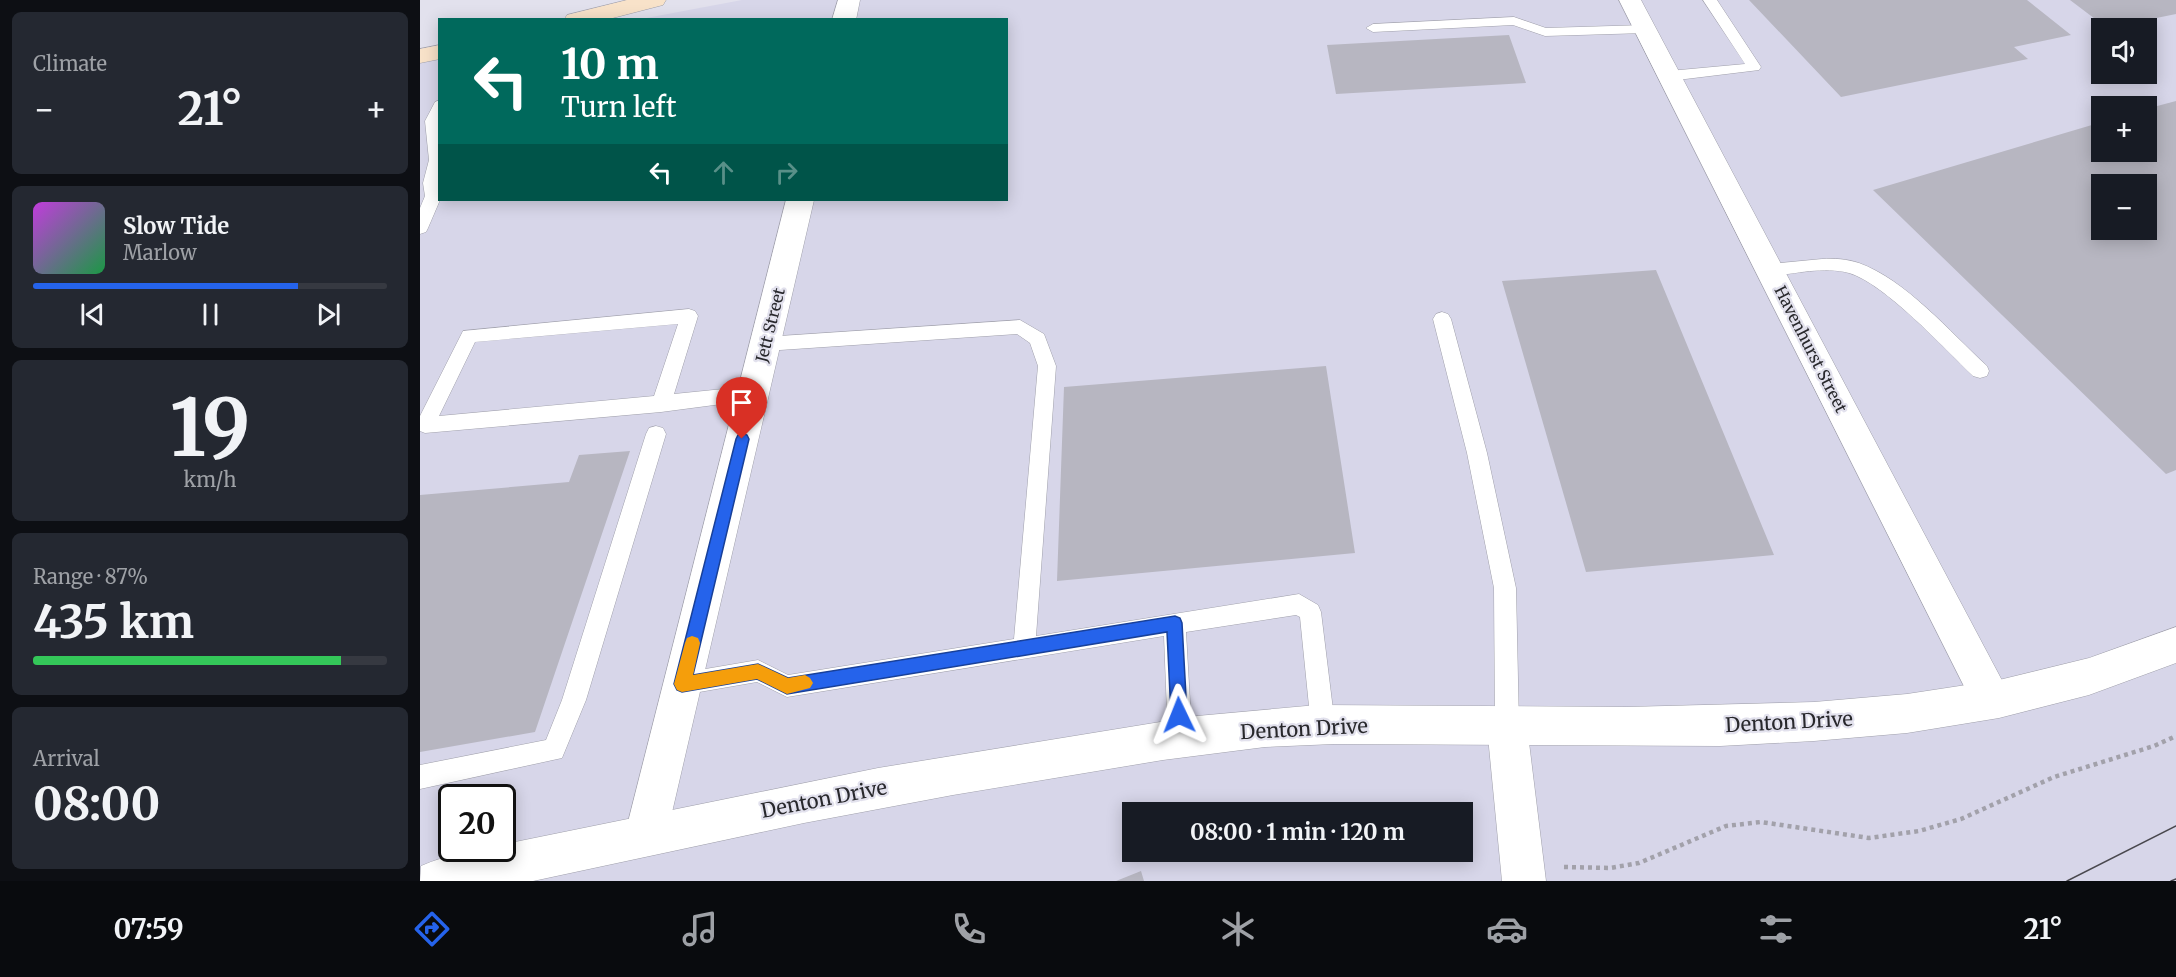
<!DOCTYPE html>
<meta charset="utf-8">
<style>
:root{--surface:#171b24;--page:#242831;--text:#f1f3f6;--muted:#9ea1a6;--line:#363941;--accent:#2563eb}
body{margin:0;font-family:Merriweather,serif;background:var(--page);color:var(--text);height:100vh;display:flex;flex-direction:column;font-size:22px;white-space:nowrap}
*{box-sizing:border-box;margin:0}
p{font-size:20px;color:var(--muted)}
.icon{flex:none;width:33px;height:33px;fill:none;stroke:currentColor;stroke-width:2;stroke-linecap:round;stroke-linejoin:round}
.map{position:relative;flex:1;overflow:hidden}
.drawer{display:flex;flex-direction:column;gap:12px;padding:12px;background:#0d0f14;width:420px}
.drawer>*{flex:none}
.hud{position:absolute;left:18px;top:18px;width:570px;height:183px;border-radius:0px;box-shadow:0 3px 15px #0003;background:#00695c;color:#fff;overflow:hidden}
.controls{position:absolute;left:1671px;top:18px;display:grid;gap:12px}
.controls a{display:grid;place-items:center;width:66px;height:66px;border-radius:0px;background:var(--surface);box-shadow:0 3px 15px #0003;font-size:30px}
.speed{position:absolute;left:18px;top:784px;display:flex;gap:12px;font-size:30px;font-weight:700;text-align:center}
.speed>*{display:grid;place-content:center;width:78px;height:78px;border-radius:50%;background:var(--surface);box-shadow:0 3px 15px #0003;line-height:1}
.speed .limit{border:3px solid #111;border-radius:9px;background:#fff;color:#111}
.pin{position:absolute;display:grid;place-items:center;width:51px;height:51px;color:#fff;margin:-62px -26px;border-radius:50% 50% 50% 0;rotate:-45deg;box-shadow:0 0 6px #0007}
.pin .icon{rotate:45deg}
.me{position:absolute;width:66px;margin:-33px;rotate:358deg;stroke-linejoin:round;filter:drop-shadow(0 0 4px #0008)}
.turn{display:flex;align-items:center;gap:21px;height:126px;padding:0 24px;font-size:27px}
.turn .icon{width:78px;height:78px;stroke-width:2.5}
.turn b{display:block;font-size:42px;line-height:51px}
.lanes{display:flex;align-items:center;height:57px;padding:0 24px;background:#0003;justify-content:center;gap:30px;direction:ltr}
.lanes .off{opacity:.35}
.big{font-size:45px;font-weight:700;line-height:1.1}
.drawer .widget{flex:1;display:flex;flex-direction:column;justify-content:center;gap:9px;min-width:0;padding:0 21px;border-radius:9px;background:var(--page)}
.drawer .dial{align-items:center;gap:0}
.dial b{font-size:78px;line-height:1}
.song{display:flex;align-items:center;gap:18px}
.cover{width:72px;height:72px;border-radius:9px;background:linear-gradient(135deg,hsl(290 70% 55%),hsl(140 70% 35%))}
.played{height:6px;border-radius:3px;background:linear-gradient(90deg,var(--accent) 75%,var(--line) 75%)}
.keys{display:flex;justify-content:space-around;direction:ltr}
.heat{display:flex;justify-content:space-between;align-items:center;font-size:33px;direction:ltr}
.charge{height:9px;border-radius:4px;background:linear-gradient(90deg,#34c759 87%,var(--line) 0)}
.trip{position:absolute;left:702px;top:802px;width:351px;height:60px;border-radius:0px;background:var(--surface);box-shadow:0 3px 15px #0003;font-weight:700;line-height:60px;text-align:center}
.tabs{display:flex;height:96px;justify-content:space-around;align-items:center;background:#090b0e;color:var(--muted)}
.tabs .icon{width:42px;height:42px}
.tabs .active{color:var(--accent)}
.tabs b{font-size:27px;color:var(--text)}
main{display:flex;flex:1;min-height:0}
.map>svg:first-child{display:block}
.built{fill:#d7d6e9;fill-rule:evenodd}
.building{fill:#b7b6c1;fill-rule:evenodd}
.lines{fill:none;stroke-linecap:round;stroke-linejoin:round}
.service-casing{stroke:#a0a0ab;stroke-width:1}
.minor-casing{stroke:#a0a0ab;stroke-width:1}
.tertiary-casing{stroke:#a0a0ab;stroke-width:1}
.secondary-casing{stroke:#a0a0ab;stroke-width:1}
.path{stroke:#a2a1aa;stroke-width:4.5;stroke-dasharray:4 4;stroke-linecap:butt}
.service{fill:#fff;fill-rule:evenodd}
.minor{fill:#fff;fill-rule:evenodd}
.tertiary{fill:#fff;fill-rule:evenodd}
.secondary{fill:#f8e2c9;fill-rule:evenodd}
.tram{stroke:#49484e;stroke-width:1.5}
.route{fill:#2563eb;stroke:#184099;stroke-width:1.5}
.slow{fill:#f59e0b}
.labels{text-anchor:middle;stroke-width:4.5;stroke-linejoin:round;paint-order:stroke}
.street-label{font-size:16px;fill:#28282c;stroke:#e2e1ed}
.near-street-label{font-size:20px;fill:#28282c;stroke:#e2e1ed}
</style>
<main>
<section class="drawer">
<div class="widget"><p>Climate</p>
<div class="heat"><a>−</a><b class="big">21°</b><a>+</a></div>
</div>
<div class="widget">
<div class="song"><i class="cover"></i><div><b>Slow Tide</b><p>Marlow</p></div></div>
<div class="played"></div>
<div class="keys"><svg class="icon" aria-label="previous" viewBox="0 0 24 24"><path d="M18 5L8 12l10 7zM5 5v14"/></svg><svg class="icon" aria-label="pause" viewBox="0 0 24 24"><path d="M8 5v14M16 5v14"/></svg><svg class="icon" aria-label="next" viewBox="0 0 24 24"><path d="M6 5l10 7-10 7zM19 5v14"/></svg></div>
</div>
<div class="widget dial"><b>19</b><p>km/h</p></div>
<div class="widget"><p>Range · 87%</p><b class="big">435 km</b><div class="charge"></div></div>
<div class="widget"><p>Arrival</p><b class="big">08:00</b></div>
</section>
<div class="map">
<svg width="1756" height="881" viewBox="0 0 1756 881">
<rect width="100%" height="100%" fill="#e2e1ed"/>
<path class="built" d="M322,0H1756V881H0V62L19,58L20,200H586V20L221,19ZM1682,28H1726V74H1682ZM1682,106H1726V152H1682ZM1682,184H1726V230H1682ZM32,798H82V849H32ZM712,813H1042V852H712Z"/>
<path class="building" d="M1329,0H1607L1651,35L1594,47L1608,59L1421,97Z
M1650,0H1756V14L1687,28Z
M1089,35L1106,83L916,94L907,45Z
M1756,101V470L1746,474L1453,190L1682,122V152H1726V109ZM1682,184H1726V230H1682Z
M1236,270L1354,555L1166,572L1082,281Z
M906,366L935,553L637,581L644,387Z
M210,451L115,732L0,752V495L149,482L159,455Z
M721,871L724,881H696Z"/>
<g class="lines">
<g class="service-casing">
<path id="service" d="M1283,0H1297L1341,67L1339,70L1249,81L1244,79L1242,76L1244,73L1249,71L1325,64Z
M1094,17L1126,28L1225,25L1232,29L1225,33L1125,36L1093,25L953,32L946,28L953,24Z
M20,100V200L8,228L6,232L0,234V208L5,196L3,183L9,160L5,121L15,102Z
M1402,259C1414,258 1427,259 1439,263C1486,280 1530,332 1567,366L1569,371L1567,376L1560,378L1553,376C1525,349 1464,283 1429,273C1404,266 1375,274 1350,276L1344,274L1341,270L1344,266L1350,264Z
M269,309L275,311L278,316L254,394L333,386L340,389L342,394L340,399L241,412L5,433L0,431V416L43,331ZM258,324L234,396L19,416L55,342Z
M1022,312L1028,314L1031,319L1067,453L1096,588L1099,726L1095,734L1087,738L1079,734L1075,726L1074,588L1047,453L1013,319L1016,314Z
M600,320L624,334L636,366L616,636L879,594L898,605L901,612L915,726L911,734L903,738L895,734L891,726L880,617L876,615L766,632L772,738L768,746L760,750L752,746L748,738L744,636L367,697L337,682L262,695L254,692L251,684L254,676L262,673L338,660L368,675L594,639L618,366L610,343L597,334L345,351L339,349L336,344L339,339L345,337Z
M236,426L243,428L246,434L166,700L142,758L0,789V765L126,740L142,700L226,434L229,428Z"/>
</g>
<g class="minor-casing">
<path id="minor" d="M418,0H440L436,20H412Z
M1199,0H1221L1585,686L1590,699L1585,712L1571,718L1557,712Z
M366,200H394L247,834L241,849L226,855L211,849L205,834Z
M1087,706L1101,712L1107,726L1126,881H1082L1067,726L1073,712Z"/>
</g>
<g class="tertiary-casing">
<path id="tertiary" d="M1756,627V663L1669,695L1579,718L1487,733L1394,741L1300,746L914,744L845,747L743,760L533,795L384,823L113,881H0L1,866C26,855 55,849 82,849V845L90,843L458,768L777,716L897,705L1207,707L1394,702L1487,694L1579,680L1669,658Z"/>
</g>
<g class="secondary-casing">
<path id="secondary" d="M207,0H246L243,5L185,20H144L147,15Z
M20,45V59L0,63V49Z"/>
</g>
<path class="path" d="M1144,867L1190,868L1219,863L1306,826L1341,822L1449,838L1499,831L1541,819L1634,777L1734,746L1756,736"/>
<use href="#service" class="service"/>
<use href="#minor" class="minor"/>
<use href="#tertiary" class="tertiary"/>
<use href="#secondary" class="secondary"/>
<path class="tram" d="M1647,881L1756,826
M1751,881L1756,879"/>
</g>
<path class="route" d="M322,433L327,435L329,439L273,675L338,664L368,678L755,616L760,618L762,623L767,715L764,721L759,723L753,721L751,715L747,632L367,694L337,679L262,692L257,690L254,684L316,439L318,435Z"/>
<path class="slow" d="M272,636L278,638L280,643L273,675L338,664L368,678L385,675L390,678L393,683L390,688L367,694L337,679L262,692L257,690L254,684L265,643L267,638Z"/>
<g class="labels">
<g class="street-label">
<text transform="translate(350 325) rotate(-76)" y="6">Jett Street</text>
<text transform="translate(1391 349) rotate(63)" y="6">Havenhurst Street</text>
</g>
<g class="near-street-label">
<text transform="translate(1369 722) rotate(-3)" y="7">Denton Drive</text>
<text transform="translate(884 729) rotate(-3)" y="7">Denton Drive</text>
<text transform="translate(404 799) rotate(-11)" y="7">Denton Drive</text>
</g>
</g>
</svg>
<div class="controls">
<a><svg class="icon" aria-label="sound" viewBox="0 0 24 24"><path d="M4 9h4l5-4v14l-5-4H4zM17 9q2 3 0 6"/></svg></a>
<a>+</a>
<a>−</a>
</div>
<div class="speed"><div class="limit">20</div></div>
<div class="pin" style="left:322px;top:439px;background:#d93025"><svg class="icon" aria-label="arrive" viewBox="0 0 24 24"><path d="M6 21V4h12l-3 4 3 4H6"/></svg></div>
<svg class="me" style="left:759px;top:715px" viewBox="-20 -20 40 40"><path d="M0-17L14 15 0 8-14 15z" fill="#2563eb" stroke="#fff" stroke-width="4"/></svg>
<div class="trip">08:00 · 1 min · 120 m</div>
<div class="hud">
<div class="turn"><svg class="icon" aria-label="left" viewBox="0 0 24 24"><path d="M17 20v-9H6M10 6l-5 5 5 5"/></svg><div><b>10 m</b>Turn left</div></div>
<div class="lanes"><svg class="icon" aria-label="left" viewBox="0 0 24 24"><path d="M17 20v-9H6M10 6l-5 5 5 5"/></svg><svg class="icon off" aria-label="ahead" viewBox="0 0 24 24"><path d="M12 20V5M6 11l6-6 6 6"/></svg><svg class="icon off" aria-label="right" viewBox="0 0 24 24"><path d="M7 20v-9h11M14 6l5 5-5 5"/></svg></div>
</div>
</div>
</main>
<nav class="tabs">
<b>07:59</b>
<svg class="icon active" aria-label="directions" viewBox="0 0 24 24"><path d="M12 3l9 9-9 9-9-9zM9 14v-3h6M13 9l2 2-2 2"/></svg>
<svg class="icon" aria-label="music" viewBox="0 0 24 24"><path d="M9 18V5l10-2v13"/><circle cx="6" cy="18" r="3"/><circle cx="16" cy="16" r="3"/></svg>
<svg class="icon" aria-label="phone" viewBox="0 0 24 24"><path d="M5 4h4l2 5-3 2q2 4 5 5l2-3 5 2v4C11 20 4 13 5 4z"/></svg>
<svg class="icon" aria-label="climate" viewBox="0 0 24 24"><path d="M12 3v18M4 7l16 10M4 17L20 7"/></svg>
<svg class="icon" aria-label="car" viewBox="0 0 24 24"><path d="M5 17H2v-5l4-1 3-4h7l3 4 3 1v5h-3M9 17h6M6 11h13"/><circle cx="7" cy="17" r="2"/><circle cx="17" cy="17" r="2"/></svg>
<svg class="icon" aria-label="filters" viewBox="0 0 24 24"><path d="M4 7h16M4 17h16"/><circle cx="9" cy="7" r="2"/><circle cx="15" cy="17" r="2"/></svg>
<b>21°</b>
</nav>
